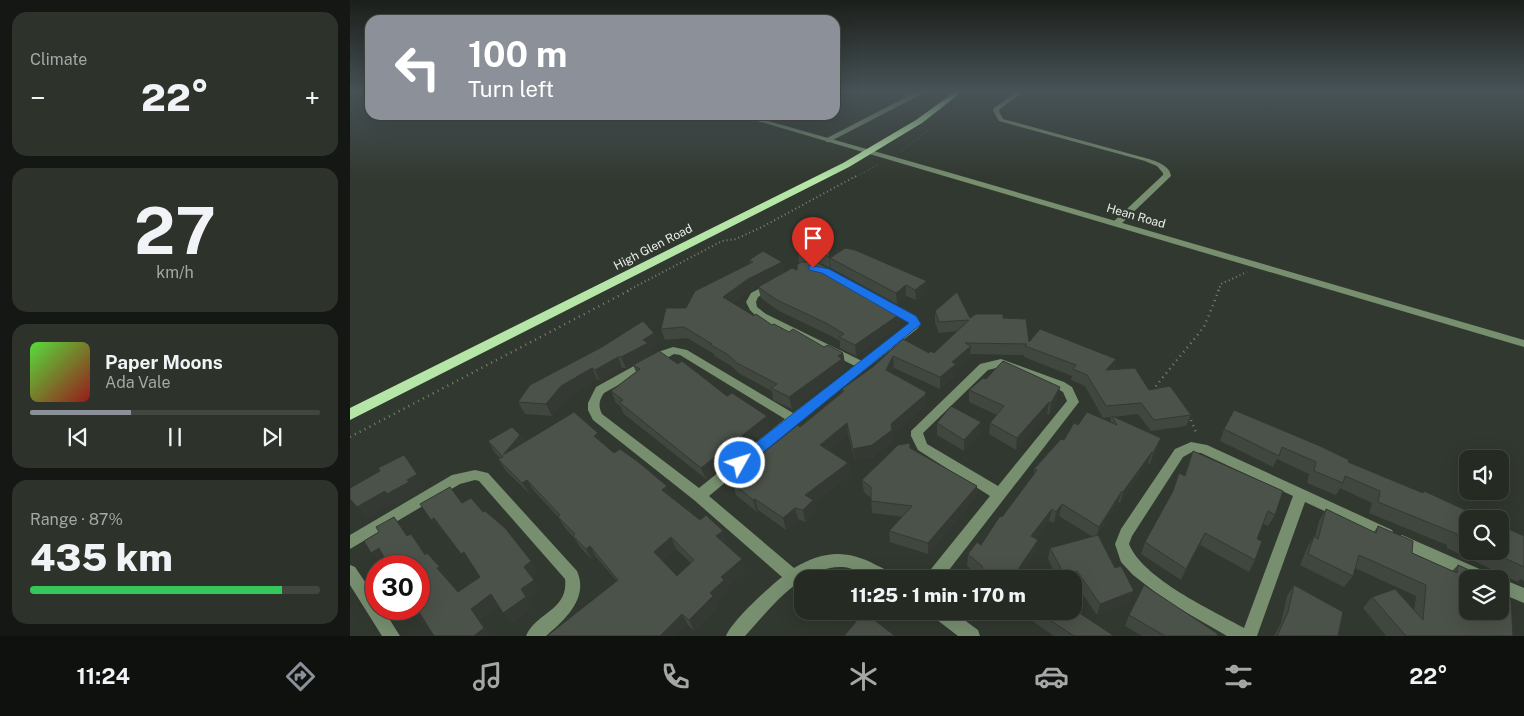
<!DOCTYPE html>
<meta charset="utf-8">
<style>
:root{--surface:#252a23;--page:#2d322b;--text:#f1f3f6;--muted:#a3a7a6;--line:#424641;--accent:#8c9099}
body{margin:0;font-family:"Public Sans",sans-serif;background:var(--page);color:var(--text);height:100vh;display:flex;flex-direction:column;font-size:19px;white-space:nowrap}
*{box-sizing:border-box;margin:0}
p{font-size:16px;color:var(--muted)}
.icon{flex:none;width:28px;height:28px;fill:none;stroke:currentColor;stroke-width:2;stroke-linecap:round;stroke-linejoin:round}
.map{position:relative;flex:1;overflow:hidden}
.sheet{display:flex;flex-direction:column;gap:12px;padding:12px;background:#141713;width:350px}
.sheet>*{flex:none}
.hud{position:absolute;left:15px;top:15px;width:475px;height:105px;border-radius:15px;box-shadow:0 5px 20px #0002,0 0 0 1px var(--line);background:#8c9099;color:#fff;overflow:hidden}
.tools{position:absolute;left:1109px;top:450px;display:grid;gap:10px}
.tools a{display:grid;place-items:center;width:50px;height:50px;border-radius:10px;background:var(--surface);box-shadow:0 5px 20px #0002,0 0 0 1px var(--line);font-size:25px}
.speed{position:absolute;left:15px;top:555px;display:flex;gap:10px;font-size:25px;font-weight:700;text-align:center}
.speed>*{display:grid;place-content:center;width:65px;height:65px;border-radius:50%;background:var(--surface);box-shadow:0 5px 20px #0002,0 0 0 1px var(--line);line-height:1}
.speed .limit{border:8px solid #d22;background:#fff;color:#111}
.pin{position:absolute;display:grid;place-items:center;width:42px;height:42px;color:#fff;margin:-51px -21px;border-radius:50% 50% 50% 0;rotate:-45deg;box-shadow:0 0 5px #0007}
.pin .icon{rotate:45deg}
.me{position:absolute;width:55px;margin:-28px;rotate:51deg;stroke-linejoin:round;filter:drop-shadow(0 0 4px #0008)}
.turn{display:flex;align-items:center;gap:18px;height:105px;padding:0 20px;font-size:22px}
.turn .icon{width:65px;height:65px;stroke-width:2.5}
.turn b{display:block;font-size:35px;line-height:42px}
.big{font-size:38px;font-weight:800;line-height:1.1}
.sheet .card{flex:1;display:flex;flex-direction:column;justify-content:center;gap:8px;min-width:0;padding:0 18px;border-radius:15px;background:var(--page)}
.sheet .dial{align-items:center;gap:0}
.dial b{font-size:65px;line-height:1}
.song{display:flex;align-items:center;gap:15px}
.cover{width:60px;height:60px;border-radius:8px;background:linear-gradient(135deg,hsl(110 70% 55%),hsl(0 70% 35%))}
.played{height:5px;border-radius:2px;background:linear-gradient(90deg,var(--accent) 35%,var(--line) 35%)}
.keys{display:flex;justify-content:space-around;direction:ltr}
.heat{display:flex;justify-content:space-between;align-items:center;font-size:28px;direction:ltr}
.charge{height:8px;border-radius:4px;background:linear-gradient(90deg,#34c759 87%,var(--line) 0)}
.trip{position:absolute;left:444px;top:570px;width:288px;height:50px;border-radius:15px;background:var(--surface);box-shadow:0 5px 20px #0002,0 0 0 1px var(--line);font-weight:800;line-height:50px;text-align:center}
.menu{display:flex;height:80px;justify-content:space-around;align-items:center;background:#0f110e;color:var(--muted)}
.menu .icon{width:35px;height:35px}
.menu .current{color:var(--accent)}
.menu b{font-size:22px;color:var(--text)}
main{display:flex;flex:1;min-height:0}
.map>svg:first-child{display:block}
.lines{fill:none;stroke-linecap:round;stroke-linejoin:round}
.path-far2{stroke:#7c827a;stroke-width:1;stroke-dasharray:0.5 2.5;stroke-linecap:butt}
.path-far1{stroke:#7c827a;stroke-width:2;stroke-dasharray:1 3;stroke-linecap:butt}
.path{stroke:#7c827a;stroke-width:2.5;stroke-dasharray:1 4.5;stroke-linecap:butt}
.service{stroke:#778e6f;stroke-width:4.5}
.minor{fill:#778e6f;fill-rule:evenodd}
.tertiary{fill:#778e6f;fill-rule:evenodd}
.primary{fill:#b6e6a7;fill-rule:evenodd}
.wall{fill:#40473f;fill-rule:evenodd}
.shaded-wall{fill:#343933}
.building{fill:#4b5249;stroke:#343933;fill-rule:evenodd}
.route{fill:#1a73e8;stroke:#114b97}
.labels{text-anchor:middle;stroke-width:5;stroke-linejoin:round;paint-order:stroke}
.street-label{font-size:12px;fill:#ebefe9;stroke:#31382f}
</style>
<main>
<section class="sheet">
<div class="card"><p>Climate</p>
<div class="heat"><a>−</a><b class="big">22°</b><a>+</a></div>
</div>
<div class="card dial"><b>27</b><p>km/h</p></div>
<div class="card">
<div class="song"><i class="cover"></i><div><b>Paper Moons</b><p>Ada Vale</p></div></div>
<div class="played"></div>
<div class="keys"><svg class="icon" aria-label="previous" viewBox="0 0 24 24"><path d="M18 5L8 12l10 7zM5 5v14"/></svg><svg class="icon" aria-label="pause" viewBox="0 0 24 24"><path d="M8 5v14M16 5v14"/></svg><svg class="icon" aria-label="next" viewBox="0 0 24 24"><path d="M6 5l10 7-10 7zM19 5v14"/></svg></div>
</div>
<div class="card"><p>Range · 87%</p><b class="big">435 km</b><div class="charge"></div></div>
</section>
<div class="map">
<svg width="1174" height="636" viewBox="0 0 1174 636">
<rect width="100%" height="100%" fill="#31382f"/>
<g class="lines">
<path class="path-far2" d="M551,151L615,102L626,91
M504,178L529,164"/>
<path class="path-far1" d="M277,291L372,241L386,239L412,227L506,176
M868,291L871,284L897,272"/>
<path class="path" d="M809,389L805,387L854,327L869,290
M839,415L847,435
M0,437L280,290"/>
<path class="service" d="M478,140L573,91"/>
<path class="minor" d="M0,91H12L0,94Z
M668,91H674L650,109L649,111L653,119L799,159C808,162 820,166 821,176L769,226H763V222L813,175V173L807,166L795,161L649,121L643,111L644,108Z
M420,283L425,286L423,288L408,297L406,302L407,307L416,314L512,361L561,324L558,320L524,301L522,299L524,297H530L566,316L571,324L567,329L448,422L359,496L444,568C473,551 496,549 526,565C533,568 541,572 545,579C538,579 528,580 521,578C511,574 504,568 493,567C452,565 420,609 395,636H376C382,621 418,588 432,577L344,500L243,420L238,410V403L246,387L311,351L323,347L337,350L443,413L505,366L408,318L400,310L396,302L401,293ZM324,354L330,355L435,419L349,488L252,414C248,406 249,400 254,393Z
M651,359L714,382L722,387L729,402L592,579H574L577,574L640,496L568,450L561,436V431L630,364ZM650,367L706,388L713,392L717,401L648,486L577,444L573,433L638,370Z
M841,442L857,445L1042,530L1044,534L1042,538L1037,540L955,502L907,636H877L818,602L783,575L771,562L765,544L771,529L825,449ZM842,452L851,453L943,496L894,628C862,610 793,579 779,544L782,536L833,457Z
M125,470L138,473L227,571C239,598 215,620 196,636H176C185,613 219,610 215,579L129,481L125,480L110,484L0,549V535L102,475Z
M1052,535L1141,574L1144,579H1119L1047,546L1045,541L1047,536Z
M0,565L5,567L26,598V609H33L50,636H32L0,585Z
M1150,578L1174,588V603L1150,593V579H1147Z
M580,611H602L628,630L630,636H608L582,616Z"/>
<path class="tertiary" d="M387,115H397L594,171L1174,340V347Z"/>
<path class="primary" d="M606,91H613L572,123L499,167L0,420V408L493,163L566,120Z"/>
</g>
<path class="wall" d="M467,238L481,248V257L577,292L566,300L556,296L547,304L481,268L480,262V268L473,264H469L537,307L550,324L506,356L490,348V341L479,335L429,311L411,298L408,287L447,270L449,263L448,253Z
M399,260L432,262L434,272L400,290L382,303L404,316L422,325L474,347L493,353L495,364L493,365L494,370L442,409L423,400L422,391L390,374L380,365L364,356V354L337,338L315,340L311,329L336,308L400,264Z
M585,311L620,318H653L679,342L766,359L764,369L841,415L836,426L801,431L788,414L763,417L811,438L807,450L800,464L798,463L770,503L768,502L748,535L780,603L747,615L722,579H708L698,559L700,548L743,537L709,516L704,523L699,521L686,539V552L628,575L617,566L618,554L631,545L684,475V469L728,425L760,422L761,417L753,418L735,386L721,380L722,376L674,357V355L620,354V357L605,370V376L590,389L544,368L541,373L576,404V406L542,435L543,441L524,456L505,461L498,434L479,450L498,463L500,475L464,502L466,512L455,522L448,519L436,530L408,510L407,512L386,495L383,483L410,460L409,456L450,427L492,392V389L524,366L553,339L579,353H584L607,331L589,333L585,322Z
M304,333L308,344L300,349L302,354L276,368H272L250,381L247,379L217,398L202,416L175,414L168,402Z
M283,365L377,396L420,427L356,479L274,414L270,406L266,403L261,391L286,372Z
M636,379L708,398L699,415L697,414L666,450L639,434L640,423L647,415L619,402V390Z
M587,423L630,434L614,451L587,435Z
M874,429L998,462L1072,493L1074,491L1118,519V551H1150L1174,536V581L1170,579L1168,582L1097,548V545L1019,513L1022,503L990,488L986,495L957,483L959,474L927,459L923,467L870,441Z
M170,435L175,442L253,443L264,453L350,520L373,531L377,542L374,544L396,570L377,588L378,591L366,602L368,607L344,631L338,625L267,581L246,557L242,560L230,547L224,538L215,528L208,517L184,491L180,494L156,471L148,459L150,458L145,453L138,441ZM326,549L341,563L327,576L312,561Z
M560,448L627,486L626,497L578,554L540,542L539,531L553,517L522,513L521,498L514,492L512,480Z
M843,451L925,515L918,526L913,524L907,539L905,560L899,572L850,545L831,580L791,554L795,542L834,476Z
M976,509L1024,532L1028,526L1062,553L1102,571L1108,565L1163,636H1036L1013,608L1022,597L1064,611L1066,596L1005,568L1003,576L994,587L950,565L957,548L964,536L965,537L969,521Z
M944,585L988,636H924L931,623L937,596Z
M634,611H646L642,617Z
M668,611H722L764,636H704Z
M779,615L867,636H792L775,626Z"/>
<path class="shaded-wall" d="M480,238L481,248V258H480V268L479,257Z
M432,262L434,272L400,290L376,307L373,297L398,279Z
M577,281V292L566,300L565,290Z
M556,285V296L547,304L546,293Z
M537,300V311L532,304Z
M550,314V324L506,356L505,345Z
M304,333L308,344L300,349L302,354L276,368L271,357L293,340Z
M621,346L620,357L605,370V376L590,389V377L602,362Z
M493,353L495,364L493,365L494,370L442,409L439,397Z
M543,356L544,368L537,381L536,370Z
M268,357L272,368L250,381L245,370Z
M766,359L763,371L756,370Z
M242,368L247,379L217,398L202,416L196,404L211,386Z
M710,387L708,398L699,415L701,403Z
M576,392V406L542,435L543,441L524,456L505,461L503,449L541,424Z
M699,402L697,414L666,450L667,438Z
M417,416L420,427L356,479L351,468Z
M631,422L630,434L614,451V440Z
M497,423L498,434L472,456L470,445Z
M248,433L253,444L244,436Z
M170,435L177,446L153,455Z
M811,438L807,450L800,464L803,453Z
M802,452L798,463L770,503L773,492Z
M54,455L76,485L66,491L68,493L46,506L44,503L17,519L7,507L57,480Z
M498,463L500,475L464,502L466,512L455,522L453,510L455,495Z
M177,480L184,491L180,494L172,483Z
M317,486L322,498L312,490Z
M627,486L626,497L578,554V543Z
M772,491L768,502L746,539L749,527Z
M405,499L408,510L407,512L403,500Z
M712,504L709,516L704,523L706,512Z
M445,508L448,519L436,530L433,518Z
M702,509L699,521L680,548L681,536Z
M44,517L53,528L66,547L57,536Z
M84,518L93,529L90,530L81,520Z
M373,531L377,542L370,548L366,536Z
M855,533L850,545L831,580L836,569Z
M61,534L71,545L84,565L75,555Z
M321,537L326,549L309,563L304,552Z
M688,540L686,552L667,579V571Z
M240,546L246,557L242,560L236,549Z
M29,548L39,559L31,564L21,553Z
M114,552L123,563L120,565L111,554Z
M392,559L396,570L377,588L378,591L366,602L368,607L344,631L339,620L371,577Z
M181,561L189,572L182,577L192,591L179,600L184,608L162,624L153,613L174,567Z
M90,567L99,577L97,579L87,568Z
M727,571L724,582L722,583V579H713L714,574Z
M784,591L780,603L747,615L750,604Z
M141,594L150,605L130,620L142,636H124L121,609Z
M643,611H646L642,617Z
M69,612L79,623L75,626L64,616Z
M332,614L338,625L326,636H310Z"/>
<path class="building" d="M466,233L465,238H480L479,257L472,254L448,253L449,235Z
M495,248L505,250L577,281L565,290L556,285L546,293L480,258Z
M413,251L432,262L398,279L373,297L404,316L406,314L422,325L424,324L439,332L443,329L474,347L478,345L493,353L488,356L492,359L439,397L421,388L427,384L387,363L377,354L361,345L362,344L334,327L311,329L316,308H336L345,291L403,262L399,260Z
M451,262H466L537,300L532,304L550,314L505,345L489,337L494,334L478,324L427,300L408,287L442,268L447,270V265Z
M607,292L620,318L626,314H653V318L676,319L679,342L690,329L766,359L756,370L785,368L799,390L820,386L841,415L804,420L791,403L756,406L737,375L723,369L726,365L675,346L677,344L615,343L621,346L602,362L606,364L590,377L543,356L536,370L576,392V394L541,424L542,430L522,445L503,449L497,423L470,445L498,463L455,495L463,500L453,510L445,508L433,518L405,499L403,500L383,483L412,458L409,456L448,425L450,427L494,391L492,389L524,366L553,339L579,353L581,351L584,353L619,320L589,322L585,311Z
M293,321L304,333L293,340L298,343L271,357H268L245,370L242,368L211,386L196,404L168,402L180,385L252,347Z
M309,351L328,364L332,361L377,396L382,393L417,416L351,468L269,402L273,400L261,391L290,369L283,365Z
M653,361L710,387L701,403L699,402L667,438L640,423L654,406L619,390L633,378L636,379Z
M601,406L631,422L614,440L587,423Z
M884,410L970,446L999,460L998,462L1073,493L1074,491L1135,519H1118V541L1107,536V534L1028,502L1030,491L995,476L993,483L964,471L966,462L932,447L929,456L874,429Z
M224,412L248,433L244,436L264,453L270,449L287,461L317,486L312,490L350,520L356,515L373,531L366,536L392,559L371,577L374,580L360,593L363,596L339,620L332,614L310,636H197L268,580L240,546L236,549L223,536L225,534L208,517L210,515L177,480L172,483L148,459L153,457L138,441L162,427L170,435L153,455ZM321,537L344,560L327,576L304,552Z
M737,412L767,425L762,416L811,438L803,453L802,452L773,492L772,491L749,527L712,504L706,512L702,509L681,536L688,540L667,571L679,579H626L633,567L618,554L627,542L631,545L650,516L652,517L687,470L684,469L711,439L714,440L724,423L728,425Z
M560,443V448L627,486L578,543L539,531L562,506L521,501V487L512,480L548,445Z
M843,451L933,491L925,515L918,511L907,539L912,541L905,560L855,533L836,569L795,542L823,491L829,473L835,476Z
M54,455L67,474L57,480L59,482L37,494L35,491L7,507L0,499V488L30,471L28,468Z
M100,487L112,503L121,498L133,512L135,511L155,528L181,561L174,567L184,580L171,589L176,597L153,613L141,594L121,609L134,628L124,636H84L69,612L64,616L59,609H69V566H39L29,548L21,553L14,541L29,532L26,527L44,517L57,536L61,534L75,555L77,553L90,567L87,568L108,592L130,577L114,552L111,554L84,518L81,520L70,504Z
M976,509L1026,533L1028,526L1063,541L1062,553L1107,573L1108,565L1135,577V579H1118V611H1150V594L1161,600L1163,636H1056L1022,597L1045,589L1073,620L1076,585L1009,555L1003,576L958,554L964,536L968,539Z
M1150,525L1174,536V567L1139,551H1150Z
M748,535L765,568L771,566L784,591L750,604L727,571L714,574L700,548Z
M794,585L868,634L867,636H815L779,615Z
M944,585L993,612L988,636H927L938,612Z
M722,608L764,636H724L686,611H722Z
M514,612L545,636H494Z"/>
<linearGradient id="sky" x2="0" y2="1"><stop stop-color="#1b1f1a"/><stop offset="0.51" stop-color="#485358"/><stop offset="1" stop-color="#485358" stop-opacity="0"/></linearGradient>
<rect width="1174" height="180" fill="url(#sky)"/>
<path class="route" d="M459,265L479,269L566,316L571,324L395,467L390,469L385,467L383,463L385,459L559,323L472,273L459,270Z"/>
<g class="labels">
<g class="street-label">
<text transform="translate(786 216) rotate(16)" y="4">Hean Road</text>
<text transform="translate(303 247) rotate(-27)" y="4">High Glen Road</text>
</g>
</g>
</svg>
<div class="tools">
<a><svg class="icon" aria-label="sound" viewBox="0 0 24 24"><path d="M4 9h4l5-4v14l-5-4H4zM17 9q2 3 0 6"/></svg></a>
<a><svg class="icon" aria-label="search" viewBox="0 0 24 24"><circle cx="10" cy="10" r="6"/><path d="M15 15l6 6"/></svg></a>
<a><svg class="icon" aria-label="layers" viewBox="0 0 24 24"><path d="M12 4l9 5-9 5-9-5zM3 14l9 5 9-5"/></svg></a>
</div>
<div class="speed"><div class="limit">30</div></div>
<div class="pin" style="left:463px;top:268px;background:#d93025"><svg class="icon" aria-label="arrive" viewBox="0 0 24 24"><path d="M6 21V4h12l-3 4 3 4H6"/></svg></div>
<svg class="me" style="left:390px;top:463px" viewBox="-20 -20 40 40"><circle r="17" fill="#1a73e8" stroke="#fff" stroke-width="3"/><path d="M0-11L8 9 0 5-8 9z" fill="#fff"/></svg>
<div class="trip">11:25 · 1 min · 170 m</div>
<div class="hud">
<div class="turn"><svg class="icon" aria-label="left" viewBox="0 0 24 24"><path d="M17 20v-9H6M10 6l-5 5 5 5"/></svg><div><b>100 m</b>Turn left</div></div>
</div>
</div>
</main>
<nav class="menu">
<b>11:24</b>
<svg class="icon current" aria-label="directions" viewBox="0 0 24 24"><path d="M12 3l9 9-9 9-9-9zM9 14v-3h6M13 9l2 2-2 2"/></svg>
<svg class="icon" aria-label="music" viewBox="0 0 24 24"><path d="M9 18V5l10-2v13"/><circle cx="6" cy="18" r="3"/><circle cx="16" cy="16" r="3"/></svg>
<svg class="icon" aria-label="phone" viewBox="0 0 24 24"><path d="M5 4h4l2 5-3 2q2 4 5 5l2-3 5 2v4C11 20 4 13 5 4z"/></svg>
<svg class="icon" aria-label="climate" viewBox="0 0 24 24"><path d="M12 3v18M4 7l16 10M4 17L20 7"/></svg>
<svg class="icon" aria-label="car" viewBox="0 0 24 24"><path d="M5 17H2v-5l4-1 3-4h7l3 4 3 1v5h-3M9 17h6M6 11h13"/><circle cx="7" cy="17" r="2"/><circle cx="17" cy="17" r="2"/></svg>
<svg class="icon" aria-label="filters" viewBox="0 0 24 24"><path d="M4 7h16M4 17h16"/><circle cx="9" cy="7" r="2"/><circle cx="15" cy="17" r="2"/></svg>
<b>22°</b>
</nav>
